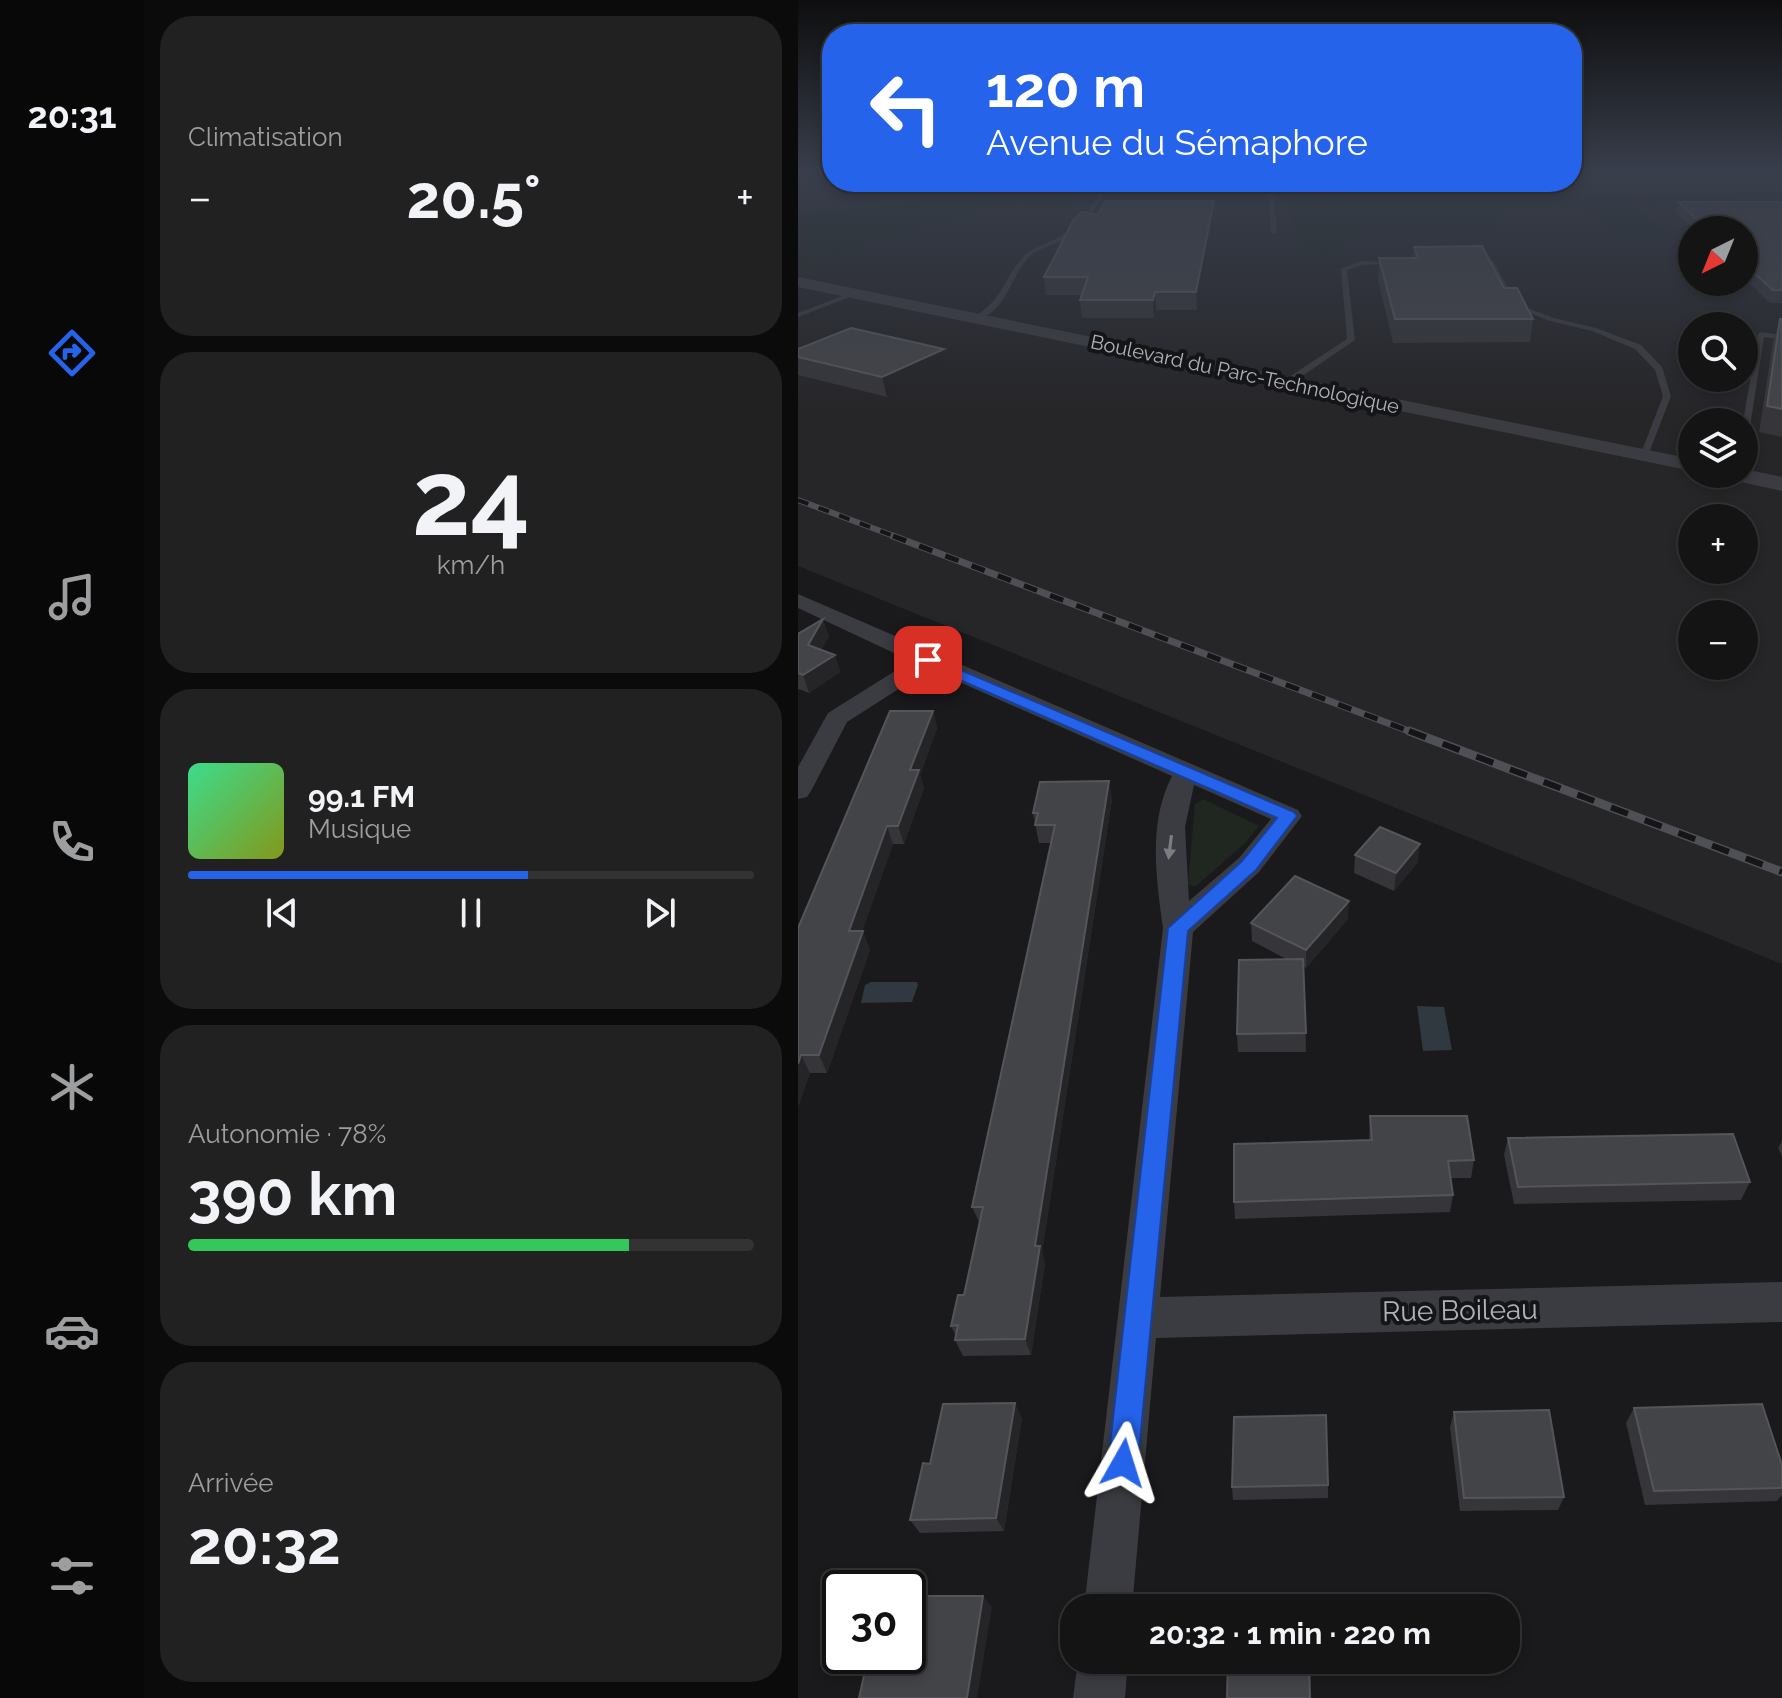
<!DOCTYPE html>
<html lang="fr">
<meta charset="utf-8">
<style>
:root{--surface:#141415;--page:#212122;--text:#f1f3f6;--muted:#9d9ea0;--line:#333334;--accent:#2563eb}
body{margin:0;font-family:Raleway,sans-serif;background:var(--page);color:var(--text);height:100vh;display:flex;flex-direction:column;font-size:30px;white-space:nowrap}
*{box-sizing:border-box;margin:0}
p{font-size:26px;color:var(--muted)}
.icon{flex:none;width:44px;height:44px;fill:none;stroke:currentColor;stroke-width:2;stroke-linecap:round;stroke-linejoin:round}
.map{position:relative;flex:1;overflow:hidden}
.side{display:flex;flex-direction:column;gap:16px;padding:16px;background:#0b0b0c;width:654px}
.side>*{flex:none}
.hud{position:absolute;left:24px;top:24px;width:760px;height:168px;border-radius:32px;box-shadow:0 4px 12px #0003,0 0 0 2px var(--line);background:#2563eb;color:#fff;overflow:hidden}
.needle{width:52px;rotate:223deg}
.buttons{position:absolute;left:880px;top:216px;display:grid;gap:16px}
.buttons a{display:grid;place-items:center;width:80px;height:80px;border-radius:50%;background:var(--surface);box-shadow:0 4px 12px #0003,0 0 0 2px var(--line);font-size:40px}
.speed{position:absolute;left:24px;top:1570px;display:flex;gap:16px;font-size:40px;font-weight:700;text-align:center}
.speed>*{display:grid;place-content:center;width:104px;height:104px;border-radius:50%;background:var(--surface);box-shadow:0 4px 12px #0003,0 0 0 2px var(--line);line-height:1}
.speed .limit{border:4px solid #111;border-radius:12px;background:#fff;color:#111}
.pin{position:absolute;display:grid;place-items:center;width:68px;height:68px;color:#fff;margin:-34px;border-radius:16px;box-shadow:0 4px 12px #0006}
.me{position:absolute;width:88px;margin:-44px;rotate:6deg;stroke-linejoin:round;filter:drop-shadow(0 0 6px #0008)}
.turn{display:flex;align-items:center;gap:28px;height:168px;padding:0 32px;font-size:36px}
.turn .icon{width:104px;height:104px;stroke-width:2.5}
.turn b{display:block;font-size:56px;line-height:68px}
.big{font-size:60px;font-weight:700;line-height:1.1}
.side .tile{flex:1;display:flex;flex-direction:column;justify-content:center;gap:12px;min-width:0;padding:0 28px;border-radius:32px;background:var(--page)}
.side .dial{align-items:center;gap:0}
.dial b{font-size:104px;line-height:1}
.song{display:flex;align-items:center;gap:24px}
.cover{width:96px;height:96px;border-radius:12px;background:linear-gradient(135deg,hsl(150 70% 55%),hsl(70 70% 35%))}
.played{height:8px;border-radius:4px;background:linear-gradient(90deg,var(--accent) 60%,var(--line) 60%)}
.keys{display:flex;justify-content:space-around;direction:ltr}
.heat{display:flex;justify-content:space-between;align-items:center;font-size:44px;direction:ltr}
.charge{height:12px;border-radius:6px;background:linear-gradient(90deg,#34c759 78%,var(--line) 0)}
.trip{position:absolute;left:262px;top:1594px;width:460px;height:80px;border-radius:32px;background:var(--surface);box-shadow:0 4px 12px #0003,0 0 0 2px var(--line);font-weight:700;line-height:80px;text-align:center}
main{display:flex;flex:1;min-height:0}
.menu{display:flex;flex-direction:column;width:144px;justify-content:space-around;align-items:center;background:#080808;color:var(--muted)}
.menu .icon{width:56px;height:56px}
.menu .on{color:var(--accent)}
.menu b{font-size:36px;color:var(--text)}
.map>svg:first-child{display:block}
.built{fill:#262629;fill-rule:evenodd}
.green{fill:#202721}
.water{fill:#30393f}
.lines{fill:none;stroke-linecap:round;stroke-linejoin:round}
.service{fill:#3b3c41;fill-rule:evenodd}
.minor{fill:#3b3c41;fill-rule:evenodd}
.tertiary{fill:#3b3c41;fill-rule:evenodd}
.rail-far2-casing{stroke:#4e5056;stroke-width:6}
.rail-far1-casing{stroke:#4e5056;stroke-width:7}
.rail-casing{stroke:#4e5056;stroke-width:9}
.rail-far2{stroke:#151517;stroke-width:4;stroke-dasharray:11;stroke-linecap:butt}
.rail-far1{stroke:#151517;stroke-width:5;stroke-dasharray:14;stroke-linecap:butt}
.rail{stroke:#151517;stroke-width:6;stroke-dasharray:18;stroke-linecap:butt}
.wall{fill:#36363a}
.shaded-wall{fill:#252528}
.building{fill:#434448;stroke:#53555a;stroke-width:2}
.oneway{fill:#7a7d84}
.route{fill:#2563eb;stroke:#184099;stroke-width:2}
.labels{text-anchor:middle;stroke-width:8;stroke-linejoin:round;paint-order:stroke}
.far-street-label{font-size:20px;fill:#adb2bb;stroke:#151517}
.near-street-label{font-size:28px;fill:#adb2bb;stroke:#151517}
</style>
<main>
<nav class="menu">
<b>20:31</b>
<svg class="icon on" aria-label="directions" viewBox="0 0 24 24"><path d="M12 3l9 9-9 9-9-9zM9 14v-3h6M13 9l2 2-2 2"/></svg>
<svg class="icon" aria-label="music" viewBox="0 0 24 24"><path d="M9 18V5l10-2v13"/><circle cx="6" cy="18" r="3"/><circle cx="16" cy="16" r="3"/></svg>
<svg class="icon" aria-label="phone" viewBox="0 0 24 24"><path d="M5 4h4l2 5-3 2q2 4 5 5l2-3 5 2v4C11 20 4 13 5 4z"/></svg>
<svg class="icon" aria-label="climate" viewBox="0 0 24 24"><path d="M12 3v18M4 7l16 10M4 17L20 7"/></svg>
<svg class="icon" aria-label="car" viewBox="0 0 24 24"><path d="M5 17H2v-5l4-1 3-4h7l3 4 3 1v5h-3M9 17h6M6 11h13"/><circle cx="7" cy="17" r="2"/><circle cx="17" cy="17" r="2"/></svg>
<svg class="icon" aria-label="filters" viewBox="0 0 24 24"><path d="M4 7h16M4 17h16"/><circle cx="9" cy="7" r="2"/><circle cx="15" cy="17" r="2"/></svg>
</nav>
<section class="side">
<div class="tile"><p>Climatisation</p>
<div class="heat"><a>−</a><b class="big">20.5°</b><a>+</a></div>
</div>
<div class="tile dial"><b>24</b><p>km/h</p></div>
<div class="tile">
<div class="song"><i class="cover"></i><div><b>99.1 FM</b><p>Musique</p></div></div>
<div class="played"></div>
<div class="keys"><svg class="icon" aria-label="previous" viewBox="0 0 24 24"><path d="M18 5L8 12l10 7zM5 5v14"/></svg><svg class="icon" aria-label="pause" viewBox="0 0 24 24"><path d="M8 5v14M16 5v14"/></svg><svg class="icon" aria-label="next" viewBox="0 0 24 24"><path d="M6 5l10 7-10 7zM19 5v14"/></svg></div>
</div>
<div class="tile"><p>Autonomie · 78%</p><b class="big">390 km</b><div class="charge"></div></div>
<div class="tile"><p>Arrivée</p><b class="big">20:32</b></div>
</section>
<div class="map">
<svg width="984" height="1698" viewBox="0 0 984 1698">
<rect width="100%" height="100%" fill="#1a1a1c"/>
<path class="built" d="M0,170H34V182H774V170H984V964L0,566ZM894,230H946V282H894ZM894,326H946V378H894ZM894,422H946V474H894ZM894,518H946V570H894ZM894,614H946V666H894Z"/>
<path class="green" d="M0,170H34V182H94L0,186Z
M873,192H984V199L828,201L875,237L819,233L781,207L706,208L694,231L572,229L509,265L486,195L776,193L824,197Z
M277,197L276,207L217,205L182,208L177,216L130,225L0,268V215L150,199Z
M405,799L461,826L447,843L397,887L390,884L397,804Z"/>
<path class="water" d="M73,982H119L120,985L114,1002L63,1003L67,985Z
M619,1006L646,1007L654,1050L625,1051Z"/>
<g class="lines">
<path class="service" d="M307,182H311C299,208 286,230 259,243C250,247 239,249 231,257C212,277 207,316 175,320V318C208,297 203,281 226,256C233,248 244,246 253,241C280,229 294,208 307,182Z
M470,182H474L479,232L476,234L473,232Z
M563,261L602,263L564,265L549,270L557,340L491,385H485V381L549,339L543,269Z
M674,261H695L719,304L756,318L798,328L843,345L864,367L873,396L849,458L842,456L865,396L857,370L837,349L794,331L752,321L714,306L691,264H676Z
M55,292L57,295L0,317V313Z
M963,332L984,335V339L966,337L950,439L946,442L945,422L960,334Z"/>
<path class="minor" d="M0,594L500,810L504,816L461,872L395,932L362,1297L984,1282V1322L358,1338L334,1608H286L365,928C358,878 350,822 374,776L132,669L49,722L13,791L9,797L0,799V767L30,713L113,661L0,608ZM396,785L473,819L441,858L391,901L387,827Z
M280,1660H330L327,1698H275Z"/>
<path class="tertiary" d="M0,277L894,459V471L0,287Z
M946,469L984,477V491L929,479L926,474H946Z"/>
<g class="rail-far2-casing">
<path id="rail-far2" d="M0,500L101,538"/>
</g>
<g class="rail-far1-casing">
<path id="rail-far1" d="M95,536L616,733"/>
</g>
<g class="rail-casing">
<path id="rail" d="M611,731L984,872"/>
</g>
<use href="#rail-far2" class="rail-far2"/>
<use href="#rail-far1" class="rail-far1"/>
<use href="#rail" class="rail"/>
</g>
<path class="wall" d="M416,201L417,216L399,310H358L356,318H284L282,300L284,295H248L246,277L300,215Z
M880,202H984V303H972L946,278V230H896L877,212Z
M616,247L706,288L735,319L732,342L595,343L580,280L581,258H615Z
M982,319H984V437L961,432L975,342Z
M0,349H146L150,368L89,397L0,375Z
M0,634L31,636L23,650L37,655L42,672L11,693L1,689L0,690Z
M135,711L139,728L122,775L126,788L106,844H95L64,931L72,950L29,1073H12L0,1107V928Z
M314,799L244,1252L247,1263L233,1355L165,1356L157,1340L158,1336L153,1326L166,1295L182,1224L174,1207L253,843H241L235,813Z
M557,855L620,862L596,891L556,873Z
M550,919L508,968L506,967L508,1052H440L439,1034L490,960L454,941L453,923Z
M572,1116L676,1160L673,1178H653L655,1195L652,1212L437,1219L436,1202L571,1141Z
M710,1138L952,1182L943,1200L716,1204L706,1155Z
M984,1141V1156L980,1148Z
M836,1408L984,1465V1495L979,1501L847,1505L828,1423Z
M656,1412L766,1497L760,1510L662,1511L652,1427Z
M224,1418L206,1531L122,1533L112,1520L132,1464Z
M530,1485V1498L435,1500L434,1487Z
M430,1660H521L520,1665H511Z"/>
<path class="shaded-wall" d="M416,201L417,216L399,310L398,292Z
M357,292L358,310L356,318L355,300Z
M146,349L150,368L89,397L84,377Z
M25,619L31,636L16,662L10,645Z
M37,655L42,672L11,693L5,675Z
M135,711L139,728L122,775L126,788L106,844L100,826L112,770Z
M311,781L314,799L244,1252L247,1263L233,1355L227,1339L237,1246Z
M89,826L95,844L58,950L51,931Z
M622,844L620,862L596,891L598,873Z
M551,901L550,919L508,968V950Z
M65,931L72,950L29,1073L21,1055Z
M3,1055L12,1073L0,1107V1064Z
M217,1403L224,1418L206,1531L198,1518Z
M185,1596L194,1607L179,1698H169Z"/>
<path class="building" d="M307,201H416L398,292H357L355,300H282L290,277H246L276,219L284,212L300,215Z
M880,202H984V290H975L946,264V230H910Z
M684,246L706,288H719L735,319H597L581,258H620L616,247Z
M982,319H984V409L969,406Z
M53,328L146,349L84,377L0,357V349Z
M25,619L10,645L37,655L5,675L0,673V634Z
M92,711H135L112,770H121L100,826H89L51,931H65L21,1055H3L0,1064V928Z
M311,781L237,1246H242L227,1339L157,1340L160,1325L153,1326L160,1295H166L185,1207H174L257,825H237L240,813H235L242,782Z
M582,827L622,844L598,873L557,855Z
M497,876L551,901L508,950L453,923Z
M505,959L508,1033L439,1034L441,960Z
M572,1116H669L676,1160L650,1161L655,1195L436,1202V1144L574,1140Z
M935,1134L952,1182L720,1187L710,1138Z
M217,1403L198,1518L112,1520L125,1463L132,1464L145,1404Z
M964,1404L984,1465V1488L856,1491L836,1408Z
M751,1410L766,1497L666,1498L656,1412Z
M528,1415L530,1485L434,1487L436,1417Z
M110,1596H185L169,1698H61L67,1671H89L92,1656H110Z
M519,1596L520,1608H431V1598Z
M430,1660H511L512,1698H429Z"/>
<defs><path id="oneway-solid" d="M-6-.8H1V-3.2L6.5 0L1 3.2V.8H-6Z" transform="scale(2)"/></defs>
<use class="oneway" href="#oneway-solid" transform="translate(372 847) rotate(97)"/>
<linearGradient id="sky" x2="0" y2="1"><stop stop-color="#0e0e0f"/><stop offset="0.42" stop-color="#383e4b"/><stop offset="1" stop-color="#383e4b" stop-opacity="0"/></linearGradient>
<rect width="984" height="408" fill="url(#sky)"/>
<path class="route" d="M130,656L496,812L499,816L458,870L390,931L340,1463L335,1473L325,1478L315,1473L310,1463L370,928L444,861L479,818L125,664L123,660Z"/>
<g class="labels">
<g class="far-street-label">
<text transform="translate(447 374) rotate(12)" y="7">Boulevard du Parc-Technologique</text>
</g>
<g class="near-street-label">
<text transform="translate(662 1310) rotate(-1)" y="10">Rue Boileau</text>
</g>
</g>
</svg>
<div class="buttons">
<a><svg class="needle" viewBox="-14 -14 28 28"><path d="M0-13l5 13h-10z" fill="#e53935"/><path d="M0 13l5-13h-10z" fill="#9d9ea0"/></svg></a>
<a><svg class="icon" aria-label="search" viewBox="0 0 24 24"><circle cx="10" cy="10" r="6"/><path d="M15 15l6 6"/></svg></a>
<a><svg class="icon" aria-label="layers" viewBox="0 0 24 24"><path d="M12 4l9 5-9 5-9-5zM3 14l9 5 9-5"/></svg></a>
<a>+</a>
<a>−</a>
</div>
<div class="speed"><div class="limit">30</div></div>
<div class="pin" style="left:130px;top:660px;background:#d93025"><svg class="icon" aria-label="arrive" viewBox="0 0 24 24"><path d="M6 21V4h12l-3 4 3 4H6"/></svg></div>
<svg class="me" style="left:325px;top:1463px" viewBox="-20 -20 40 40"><path d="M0-17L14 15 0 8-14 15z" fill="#2563eb" stroke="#fff" stroke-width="4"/></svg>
<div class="trip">20:32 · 1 min · 220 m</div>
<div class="hud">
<div class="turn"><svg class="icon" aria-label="left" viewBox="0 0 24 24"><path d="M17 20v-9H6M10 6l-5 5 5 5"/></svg><div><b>120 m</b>Avenue du Sémaphore</div></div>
</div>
</div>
</main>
